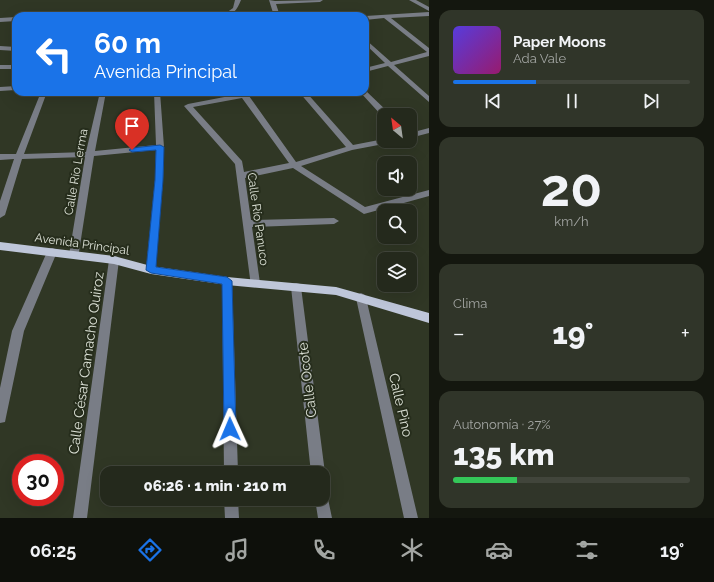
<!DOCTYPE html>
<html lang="es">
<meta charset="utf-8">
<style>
:root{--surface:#24291c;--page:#303529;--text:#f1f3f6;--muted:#a3a6a3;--line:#41453b;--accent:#1a73e8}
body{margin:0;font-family:Raleway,sans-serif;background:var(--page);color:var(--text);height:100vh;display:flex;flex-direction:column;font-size:15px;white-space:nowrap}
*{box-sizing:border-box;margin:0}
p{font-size:13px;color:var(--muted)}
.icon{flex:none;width:22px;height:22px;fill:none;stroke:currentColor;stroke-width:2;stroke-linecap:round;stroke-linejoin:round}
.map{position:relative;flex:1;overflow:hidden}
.panel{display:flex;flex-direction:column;gap:10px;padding:10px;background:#14170f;width:285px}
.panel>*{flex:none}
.top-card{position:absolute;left:12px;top:12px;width:357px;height:84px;border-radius:12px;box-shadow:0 4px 16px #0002,0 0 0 1px var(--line);background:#1a73e8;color:#fff;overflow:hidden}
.needle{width:26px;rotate:331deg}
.controls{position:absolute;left:377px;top:108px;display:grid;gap:8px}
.controls a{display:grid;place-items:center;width:40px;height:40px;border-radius:8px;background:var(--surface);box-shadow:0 4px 16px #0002,0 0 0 1px var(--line);font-size:20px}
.speed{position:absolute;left:12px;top:454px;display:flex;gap:8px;font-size:20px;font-weight:700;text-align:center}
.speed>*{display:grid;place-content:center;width:52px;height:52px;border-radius:50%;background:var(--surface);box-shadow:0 4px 16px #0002,0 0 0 1px var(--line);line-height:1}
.speed .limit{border:6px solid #d22;background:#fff;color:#111}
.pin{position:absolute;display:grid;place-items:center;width:34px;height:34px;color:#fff;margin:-41px -17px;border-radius:50% 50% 50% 0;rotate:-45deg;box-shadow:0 0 4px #0007}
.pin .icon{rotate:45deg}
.me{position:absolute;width:44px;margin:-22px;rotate:359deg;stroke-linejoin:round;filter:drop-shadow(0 0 3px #0008)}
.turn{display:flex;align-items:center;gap:14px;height:84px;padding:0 16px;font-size:18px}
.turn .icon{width:52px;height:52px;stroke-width:2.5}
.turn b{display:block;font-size:28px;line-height:34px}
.big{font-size:30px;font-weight:800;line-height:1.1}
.panel .card{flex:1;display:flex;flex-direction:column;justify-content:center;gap:6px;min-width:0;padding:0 14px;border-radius:12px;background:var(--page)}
.panel .dial{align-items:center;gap:0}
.dial b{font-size:52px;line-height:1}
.song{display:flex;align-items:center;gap:12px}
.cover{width:48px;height:48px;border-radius:6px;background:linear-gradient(135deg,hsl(250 70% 55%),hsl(320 70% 35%))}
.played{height:4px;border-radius:2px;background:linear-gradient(90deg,var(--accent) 35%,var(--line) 35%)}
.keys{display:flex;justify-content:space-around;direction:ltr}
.heat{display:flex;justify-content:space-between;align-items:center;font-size:22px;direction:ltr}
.charge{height:6px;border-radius:3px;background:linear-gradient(90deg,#34c759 27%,var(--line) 0)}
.trip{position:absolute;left:100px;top:466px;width:230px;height:40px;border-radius:12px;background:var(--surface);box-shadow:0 4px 16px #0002,0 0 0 1px var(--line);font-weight:800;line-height:40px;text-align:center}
.menu{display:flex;height:64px;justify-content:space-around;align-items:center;background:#0e100b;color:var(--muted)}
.menu .icon{width:28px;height:28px}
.menu .current{color:var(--accent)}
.menu b{font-size:18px;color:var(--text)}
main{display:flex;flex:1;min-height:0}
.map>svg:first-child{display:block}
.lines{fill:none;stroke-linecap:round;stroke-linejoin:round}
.minor{fill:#797d86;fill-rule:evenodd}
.major{fill:#bec6d9;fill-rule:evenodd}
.route{fill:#1a73e8;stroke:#114b97}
.labels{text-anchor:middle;stroke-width:4;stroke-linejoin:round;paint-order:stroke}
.street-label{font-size:12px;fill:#dce1d6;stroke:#262d1c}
.near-street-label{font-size:14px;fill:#dce1d6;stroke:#262d1c}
</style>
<main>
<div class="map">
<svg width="429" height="518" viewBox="0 0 429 518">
<rect width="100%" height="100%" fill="#303725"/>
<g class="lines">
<path class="minor" d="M235,0H241C237,10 233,16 222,16L233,8Z
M269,0L275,1L323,0L320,2L276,4L280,16H274Z
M409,0H416L429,7V11Z
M429,12V16L391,18L429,48V56L394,65L429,96V102L388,66L365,72V68L385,63L365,44V39L391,62L427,52L384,18L365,20V16Z
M16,17V21L0,22V18Z
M0,46L16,47V51L0,50Z
M0,65H16V69H0Z
M16,86V90L0,91V87Z
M365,90L389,113L390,115H384L383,117L360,92H365Z
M41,92H47L24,154L86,152L100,92H106L95,151L156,145L154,92H160L164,147L163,180L155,273H147L146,270L155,180L156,150L94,156L78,258H70L69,255L85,157L22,159L5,215L0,218V201L14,159L0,160V154H16Z
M239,92H263L249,96L296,162L346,147L299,92H306L353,145L384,139V141H390L389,143L352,150L301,166L365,207L429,190V196L364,214L293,168L245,178L251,220L334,218L339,221L334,224L252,227L260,283L259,286L255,287L251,286L235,164L184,106L188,104L240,94ZM242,98L289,163L244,172L242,161L193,107Z
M429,128V133L410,138V133Z
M52,248L55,249L57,252L24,331L6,417L5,422L0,423V388L12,331L47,252L49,249Z
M114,256L118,257L119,260L87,518H73L109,260L110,257Z
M227,277L231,278L232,281L238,473H224L222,281L223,278Z
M296,283L300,284L301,287L325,473L323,478V473H311L291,287L292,284Z
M361,293L365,295L366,298L418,518H404L356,298L357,295Z
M323,492L327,494L332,518H318L315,499H323Z
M224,499H238L239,518H225Z"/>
<path class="major" d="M0,242L114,256L151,266L227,277L336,287L429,313V323L336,295L227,285L151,274L114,264L0,250Z"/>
</g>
<path class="route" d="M160,145L164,147L163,180L156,267L227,277L232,281L236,429L234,433L230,435L226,433L224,429L222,284L151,273L146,270L155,180L156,150L132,152L129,150L132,148Z"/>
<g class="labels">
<g class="street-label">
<text transform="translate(76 172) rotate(-80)" y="4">Calle Río Lerma</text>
<text transform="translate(258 219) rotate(82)" y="4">Calle Río Panuco</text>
<text transform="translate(82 244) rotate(8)" y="4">Avenida Principal</text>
</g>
<g class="near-street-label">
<text transform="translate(86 363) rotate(-82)" y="5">Calle César Camacho Quiroz</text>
<text transform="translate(307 380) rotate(-97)" y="5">Calle Ocote</text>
<text transform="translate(401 405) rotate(77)" y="5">Calle Pino</text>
</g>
</g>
</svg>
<div class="controls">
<a><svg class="needle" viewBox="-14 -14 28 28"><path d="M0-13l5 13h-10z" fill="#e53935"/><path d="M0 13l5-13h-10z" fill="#a3a6a3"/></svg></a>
<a><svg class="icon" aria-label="sound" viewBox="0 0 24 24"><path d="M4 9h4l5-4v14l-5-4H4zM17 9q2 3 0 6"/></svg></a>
<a><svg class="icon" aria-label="search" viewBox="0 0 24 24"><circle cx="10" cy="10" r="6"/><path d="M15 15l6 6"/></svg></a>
<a><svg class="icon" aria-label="layers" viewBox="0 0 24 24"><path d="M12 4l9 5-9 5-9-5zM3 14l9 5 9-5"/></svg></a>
</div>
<div class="speed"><div class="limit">30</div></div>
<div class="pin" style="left:132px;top:150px;background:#d93025"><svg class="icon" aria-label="arrive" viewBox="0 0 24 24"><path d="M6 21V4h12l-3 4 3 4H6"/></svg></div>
<svg class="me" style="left:230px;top:429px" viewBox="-20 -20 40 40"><path d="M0-17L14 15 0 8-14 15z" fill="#1a73e8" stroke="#fff" stroke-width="4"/></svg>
<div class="trip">06:26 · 1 min · 210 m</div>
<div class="top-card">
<div class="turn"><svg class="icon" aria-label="left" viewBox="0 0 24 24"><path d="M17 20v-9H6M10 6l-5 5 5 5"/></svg><div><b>60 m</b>Avenida Principal</div></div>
</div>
</div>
<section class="panel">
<div class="card">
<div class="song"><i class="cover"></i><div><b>Paper Moons</b><p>Ada Vale</p></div></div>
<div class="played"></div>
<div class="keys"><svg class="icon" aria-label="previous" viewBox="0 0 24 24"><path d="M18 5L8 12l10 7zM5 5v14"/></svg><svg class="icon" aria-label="pause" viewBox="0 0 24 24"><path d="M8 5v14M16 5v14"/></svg><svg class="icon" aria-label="next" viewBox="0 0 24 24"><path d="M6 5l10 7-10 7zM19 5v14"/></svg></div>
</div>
<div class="card dial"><b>20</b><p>km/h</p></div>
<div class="card"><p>Clima</p>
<div class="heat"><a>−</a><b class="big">19°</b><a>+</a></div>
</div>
<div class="card"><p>Autonomía · 27%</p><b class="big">135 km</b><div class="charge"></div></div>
</section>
</main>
<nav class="menu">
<b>06:25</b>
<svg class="icon current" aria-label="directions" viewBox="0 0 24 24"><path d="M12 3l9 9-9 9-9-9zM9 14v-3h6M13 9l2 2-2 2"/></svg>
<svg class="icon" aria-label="music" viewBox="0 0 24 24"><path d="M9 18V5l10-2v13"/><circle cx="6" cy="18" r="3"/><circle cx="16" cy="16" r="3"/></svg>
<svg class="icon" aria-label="phone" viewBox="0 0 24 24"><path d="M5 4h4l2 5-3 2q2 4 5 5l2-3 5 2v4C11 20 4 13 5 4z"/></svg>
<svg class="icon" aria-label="climate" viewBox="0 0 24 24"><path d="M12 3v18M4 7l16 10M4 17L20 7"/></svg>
<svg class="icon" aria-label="car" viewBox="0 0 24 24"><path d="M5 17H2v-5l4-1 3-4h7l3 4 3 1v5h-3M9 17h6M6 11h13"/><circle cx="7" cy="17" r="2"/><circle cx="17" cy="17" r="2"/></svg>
<svg class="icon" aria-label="filters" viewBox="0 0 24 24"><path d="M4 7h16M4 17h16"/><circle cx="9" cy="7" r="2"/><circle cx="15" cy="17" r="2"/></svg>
<b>19°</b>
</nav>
